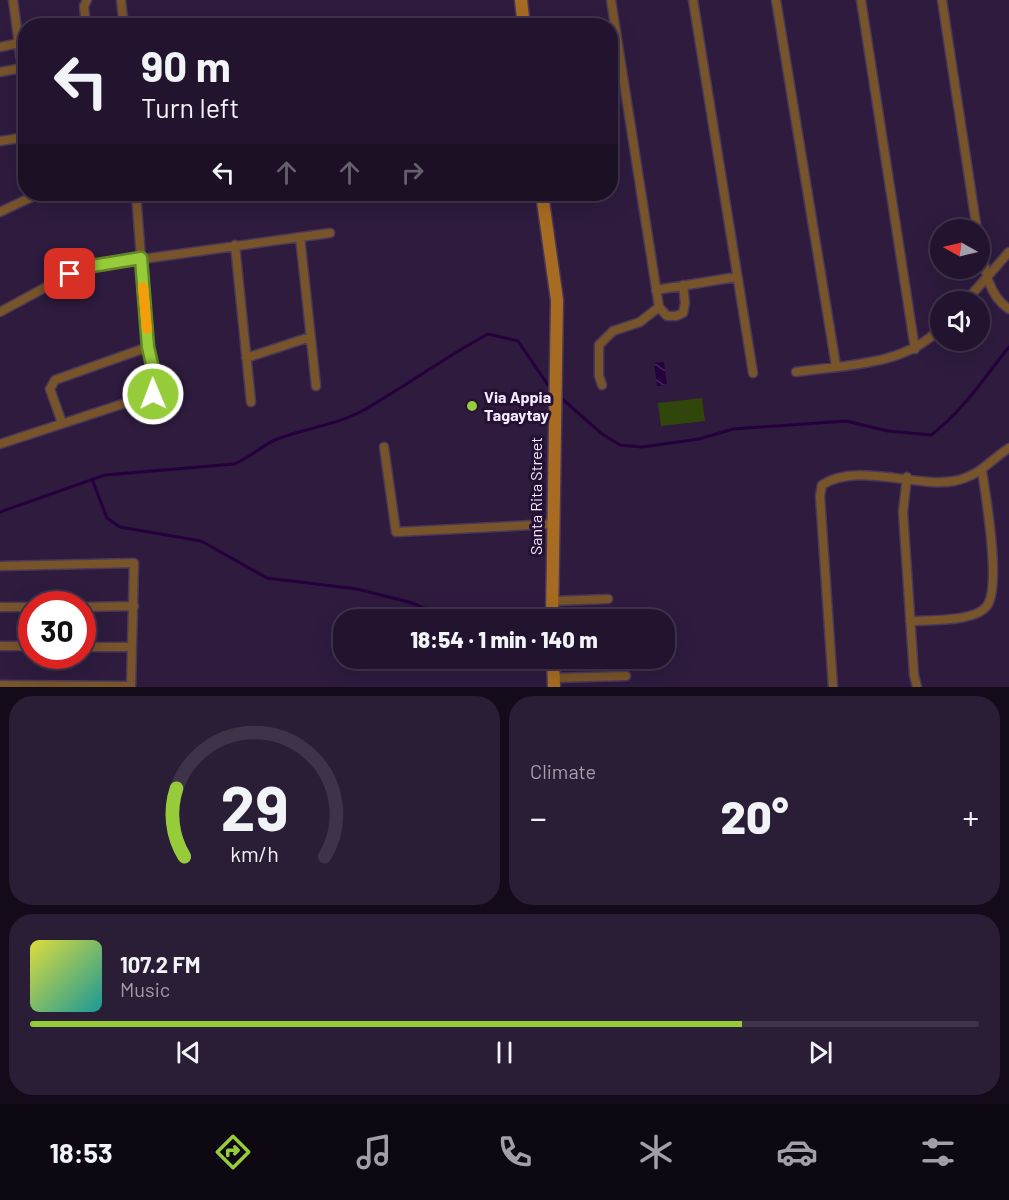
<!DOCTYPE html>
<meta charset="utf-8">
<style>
:root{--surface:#22142e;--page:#2a1d36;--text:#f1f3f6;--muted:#a29eaa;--line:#3f334a;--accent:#96cc39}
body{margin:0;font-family:Barlow,sans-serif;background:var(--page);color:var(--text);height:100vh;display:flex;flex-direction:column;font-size:22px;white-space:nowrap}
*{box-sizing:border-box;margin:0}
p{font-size:20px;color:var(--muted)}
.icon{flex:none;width:33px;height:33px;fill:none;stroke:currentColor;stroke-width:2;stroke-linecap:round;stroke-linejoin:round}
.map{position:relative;height:687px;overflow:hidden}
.drawer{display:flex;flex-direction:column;gap:9px;padding:9px;background:#130b19;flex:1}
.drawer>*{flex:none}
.guide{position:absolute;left:18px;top:18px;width:600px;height:183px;border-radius:24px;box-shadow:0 6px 24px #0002,0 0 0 2px var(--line);background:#22142e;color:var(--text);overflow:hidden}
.needle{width:39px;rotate:278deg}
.controls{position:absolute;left:930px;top:219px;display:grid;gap:12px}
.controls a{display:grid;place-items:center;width:60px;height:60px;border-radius:50%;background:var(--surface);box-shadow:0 6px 24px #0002,0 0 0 2px var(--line);font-size:30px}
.speed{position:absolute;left:18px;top:591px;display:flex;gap:12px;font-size:30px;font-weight:700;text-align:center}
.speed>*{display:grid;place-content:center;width:78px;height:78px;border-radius:50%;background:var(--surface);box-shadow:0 6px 24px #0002,0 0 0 2px var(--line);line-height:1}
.speed .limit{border:9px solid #d22;background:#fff;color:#111}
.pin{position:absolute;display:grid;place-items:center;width:51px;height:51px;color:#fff;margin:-26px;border-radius:12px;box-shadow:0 3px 9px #0006}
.me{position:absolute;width:66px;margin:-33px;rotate:359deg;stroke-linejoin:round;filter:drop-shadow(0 0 4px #0008)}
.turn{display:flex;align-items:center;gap:21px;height:126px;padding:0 24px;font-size:27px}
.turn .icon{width:78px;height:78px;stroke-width:2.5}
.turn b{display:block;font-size:42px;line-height:51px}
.lanes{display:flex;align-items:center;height:57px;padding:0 24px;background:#0003;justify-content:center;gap:30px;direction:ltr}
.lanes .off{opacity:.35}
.big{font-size:45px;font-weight:800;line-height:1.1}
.drawer .tile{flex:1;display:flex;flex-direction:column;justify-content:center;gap:9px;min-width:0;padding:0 21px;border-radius:24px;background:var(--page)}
.drawer .dial{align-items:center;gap:0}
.dial svg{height:156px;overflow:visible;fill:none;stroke:var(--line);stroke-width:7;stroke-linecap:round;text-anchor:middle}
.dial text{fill:var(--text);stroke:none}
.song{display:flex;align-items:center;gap:18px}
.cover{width:72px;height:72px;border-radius:9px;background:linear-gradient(135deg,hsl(60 70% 55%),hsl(180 70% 35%))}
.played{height:6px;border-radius:3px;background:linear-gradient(90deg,var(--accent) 75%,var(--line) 75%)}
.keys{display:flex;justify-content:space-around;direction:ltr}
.heat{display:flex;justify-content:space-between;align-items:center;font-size:33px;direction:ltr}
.drawer .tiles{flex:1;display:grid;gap:9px;grid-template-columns:1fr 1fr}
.tile:last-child{grid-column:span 2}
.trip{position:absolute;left:333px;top:609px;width:342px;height:60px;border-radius:24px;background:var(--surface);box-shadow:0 6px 24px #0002,0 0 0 2px var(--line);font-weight:800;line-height:60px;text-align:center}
.menu{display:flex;height:96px;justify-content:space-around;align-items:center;background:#0e0812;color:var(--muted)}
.menu .icon{width:42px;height:42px}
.menu .on{color:var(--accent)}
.menu b{font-size:27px;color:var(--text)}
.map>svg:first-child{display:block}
.grass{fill:#31460a}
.water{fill:url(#water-waves)}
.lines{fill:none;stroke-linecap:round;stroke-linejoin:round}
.stream{stroke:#25003c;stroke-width:3}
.street-casing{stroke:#4a3859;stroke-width:11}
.secondary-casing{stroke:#4a3859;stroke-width:15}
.street{stroke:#78542a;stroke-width:8}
.secondary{stroke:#a76c22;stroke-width:12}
.route-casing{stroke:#628525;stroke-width:15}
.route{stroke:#96cc39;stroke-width:10}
.slow{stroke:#f59e0b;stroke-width:10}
.poi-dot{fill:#96cc39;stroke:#241134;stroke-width:2}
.labels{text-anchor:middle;stroke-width:6;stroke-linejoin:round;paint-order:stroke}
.poi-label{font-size:16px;font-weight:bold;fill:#f4ebfe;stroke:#241134;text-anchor:start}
.street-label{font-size:16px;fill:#f4ebfe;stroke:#241134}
</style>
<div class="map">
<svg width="1009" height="687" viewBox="0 0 1009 687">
<defs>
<pattern id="water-waves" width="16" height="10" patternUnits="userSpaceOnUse" patternTransform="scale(1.5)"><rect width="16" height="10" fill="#25003c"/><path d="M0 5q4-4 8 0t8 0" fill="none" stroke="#452559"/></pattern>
</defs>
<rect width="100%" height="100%" fill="#2e1b3e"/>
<path class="grass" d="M702,398L705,421L661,426L658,403Z"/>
<path class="water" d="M664,362L667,385L657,386L654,363Z"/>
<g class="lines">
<path class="stream" d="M560,397L602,434L620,445L642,447L699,439L733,429L846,421L888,431L931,435C962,412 985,377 1009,347
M92,479L107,518L120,527L201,541L267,578L357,589L409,602L449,618
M0,512L105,475L234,464C250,458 264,444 277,439C306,428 337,425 364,410C406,386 445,357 488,334L518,341L548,385"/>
<g class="street-casing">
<path id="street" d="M13,0L24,82
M121,0L124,26
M693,0L753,373
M776,0L836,366
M861,0L915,349
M942,0L977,230
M86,26L84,6L87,0
M0,47L19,43
M0,72L22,68
M0,141L26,137
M0,212L38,194
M300,237L316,386
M980,242C984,265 987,295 1009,309
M235,245L251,402
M656,290L736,277
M965,302L1009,252
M659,307L667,316H676L683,313L685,303L683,285
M0,312L70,274L92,266L330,233
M246,358L310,337
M796,372C843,365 906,366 940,328
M602,385L599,376V345L613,331L640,322L659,307L611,0
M62,423L50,389L55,380L148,347
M0,444L153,394L157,386L148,347L136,194
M384,447L396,532L552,524
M907,477L903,512L914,675L917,687
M0,566L134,563L131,687
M552,601L608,599
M0,607H32
M82,607L134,606
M910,621C928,620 973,622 986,607C1002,590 986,497 982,471
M0,646H32
M82,647H132
M554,678L626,676
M0,685L131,686
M833,687L820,496L822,485C856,462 918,488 954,481C980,476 989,461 1009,448"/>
</g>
<g class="secondary-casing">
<path id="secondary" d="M521,0L524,26
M542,194L557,300L552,620
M553,658L554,687"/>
</g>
<use href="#street" class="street"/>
<use href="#secondary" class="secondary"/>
</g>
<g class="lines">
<g class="route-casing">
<path id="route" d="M70,274L92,266L141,258L148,347L157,386L153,394"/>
</g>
<use href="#route" class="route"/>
<path class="slow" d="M143,287L147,329"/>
</g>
<circle class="poi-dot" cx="472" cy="406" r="6"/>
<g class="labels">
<g class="poi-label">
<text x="484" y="403">Via Appia<tspan x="484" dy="18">Tagaytay</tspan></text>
</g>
<g class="street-label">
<text transform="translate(536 496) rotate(-90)" y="6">Santa Rita Street</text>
</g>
</g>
</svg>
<div class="controls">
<a><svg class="needle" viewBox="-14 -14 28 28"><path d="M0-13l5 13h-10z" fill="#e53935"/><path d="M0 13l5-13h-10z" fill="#a29eaa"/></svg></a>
<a><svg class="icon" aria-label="sound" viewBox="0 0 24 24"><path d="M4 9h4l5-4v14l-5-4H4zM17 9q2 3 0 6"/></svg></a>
</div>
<div class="speed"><div class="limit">30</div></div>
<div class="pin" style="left:70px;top:274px;background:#d93025"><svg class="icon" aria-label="arrive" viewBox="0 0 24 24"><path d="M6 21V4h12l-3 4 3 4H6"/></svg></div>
<svg class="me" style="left:153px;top:394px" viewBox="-20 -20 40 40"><circle r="17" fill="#96cc39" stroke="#fff" stroke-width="3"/><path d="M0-11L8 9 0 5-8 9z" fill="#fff"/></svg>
<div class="trip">18:54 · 1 min · 140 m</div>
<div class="guide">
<div class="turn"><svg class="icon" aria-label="left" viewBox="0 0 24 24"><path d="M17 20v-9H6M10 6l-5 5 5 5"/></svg><div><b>90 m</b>Turn left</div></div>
<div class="lanes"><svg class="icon" aria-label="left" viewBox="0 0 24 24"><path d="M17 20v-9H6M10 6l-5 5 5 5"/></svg><svg class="icon off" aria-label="ahead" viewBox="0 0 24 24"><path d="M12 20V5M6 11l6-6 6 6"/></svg><svg class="icon off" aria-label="ahead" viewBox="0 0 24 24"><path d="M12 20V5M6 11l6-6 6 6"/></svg><svg class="icon off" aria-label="right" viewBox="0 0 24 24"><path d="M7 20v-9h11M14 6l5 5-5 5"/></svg></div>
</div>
</div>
<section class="drawer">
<div class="tiles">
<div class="tile dial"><svg viewBox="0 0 100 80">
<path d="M14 69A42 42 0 1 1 86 69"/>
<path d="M14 69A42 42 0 0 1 10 34" stroke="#96cc39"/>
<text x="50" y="56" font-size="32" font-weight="700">29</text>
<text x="50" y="72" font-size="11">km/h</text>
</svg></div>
<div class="tile"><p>Climate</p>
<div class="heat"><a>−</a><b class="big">20°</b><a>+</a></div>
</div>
<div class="tile">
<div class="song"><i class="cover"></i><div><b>107.2 FM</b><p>Music</p></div></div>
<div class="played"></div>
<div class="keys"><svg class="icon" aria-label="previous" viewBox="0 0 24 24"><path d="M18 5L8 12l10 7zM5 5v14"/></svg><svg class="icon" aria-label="pause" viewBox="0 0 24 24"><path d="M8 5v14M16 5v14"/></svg><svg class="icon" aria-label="next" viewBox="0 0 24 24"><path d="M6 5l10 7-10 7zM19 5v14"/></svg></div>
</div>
</div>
</section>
<nav class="menu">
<b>18:53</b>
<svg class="icon on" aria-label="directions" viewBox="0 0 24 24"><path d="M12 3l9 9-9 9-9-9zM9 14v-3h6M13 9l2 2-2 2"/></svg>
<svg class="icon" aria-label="music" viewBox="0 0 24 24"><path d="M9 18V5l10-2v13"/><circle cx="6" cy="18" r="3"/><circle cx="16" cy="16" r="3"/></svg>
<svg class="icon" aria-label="phone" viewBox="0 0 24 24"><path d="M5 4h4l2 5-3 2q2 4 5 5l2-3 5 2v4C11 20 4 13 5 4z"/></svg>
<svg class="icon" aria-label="climate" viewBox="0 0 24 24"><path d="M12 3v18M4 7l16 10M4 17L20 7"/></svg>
<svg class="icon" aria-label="car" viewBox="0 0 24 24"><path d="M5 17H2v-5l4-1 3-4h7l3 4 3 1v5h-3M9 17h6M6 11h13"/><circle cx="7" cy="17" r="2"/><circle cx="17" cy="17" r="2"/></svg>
<svg class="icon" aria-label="filters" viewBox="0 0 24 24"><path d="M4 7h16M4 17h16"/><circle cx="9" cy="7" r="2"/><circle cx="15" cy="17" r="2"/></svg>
</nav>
